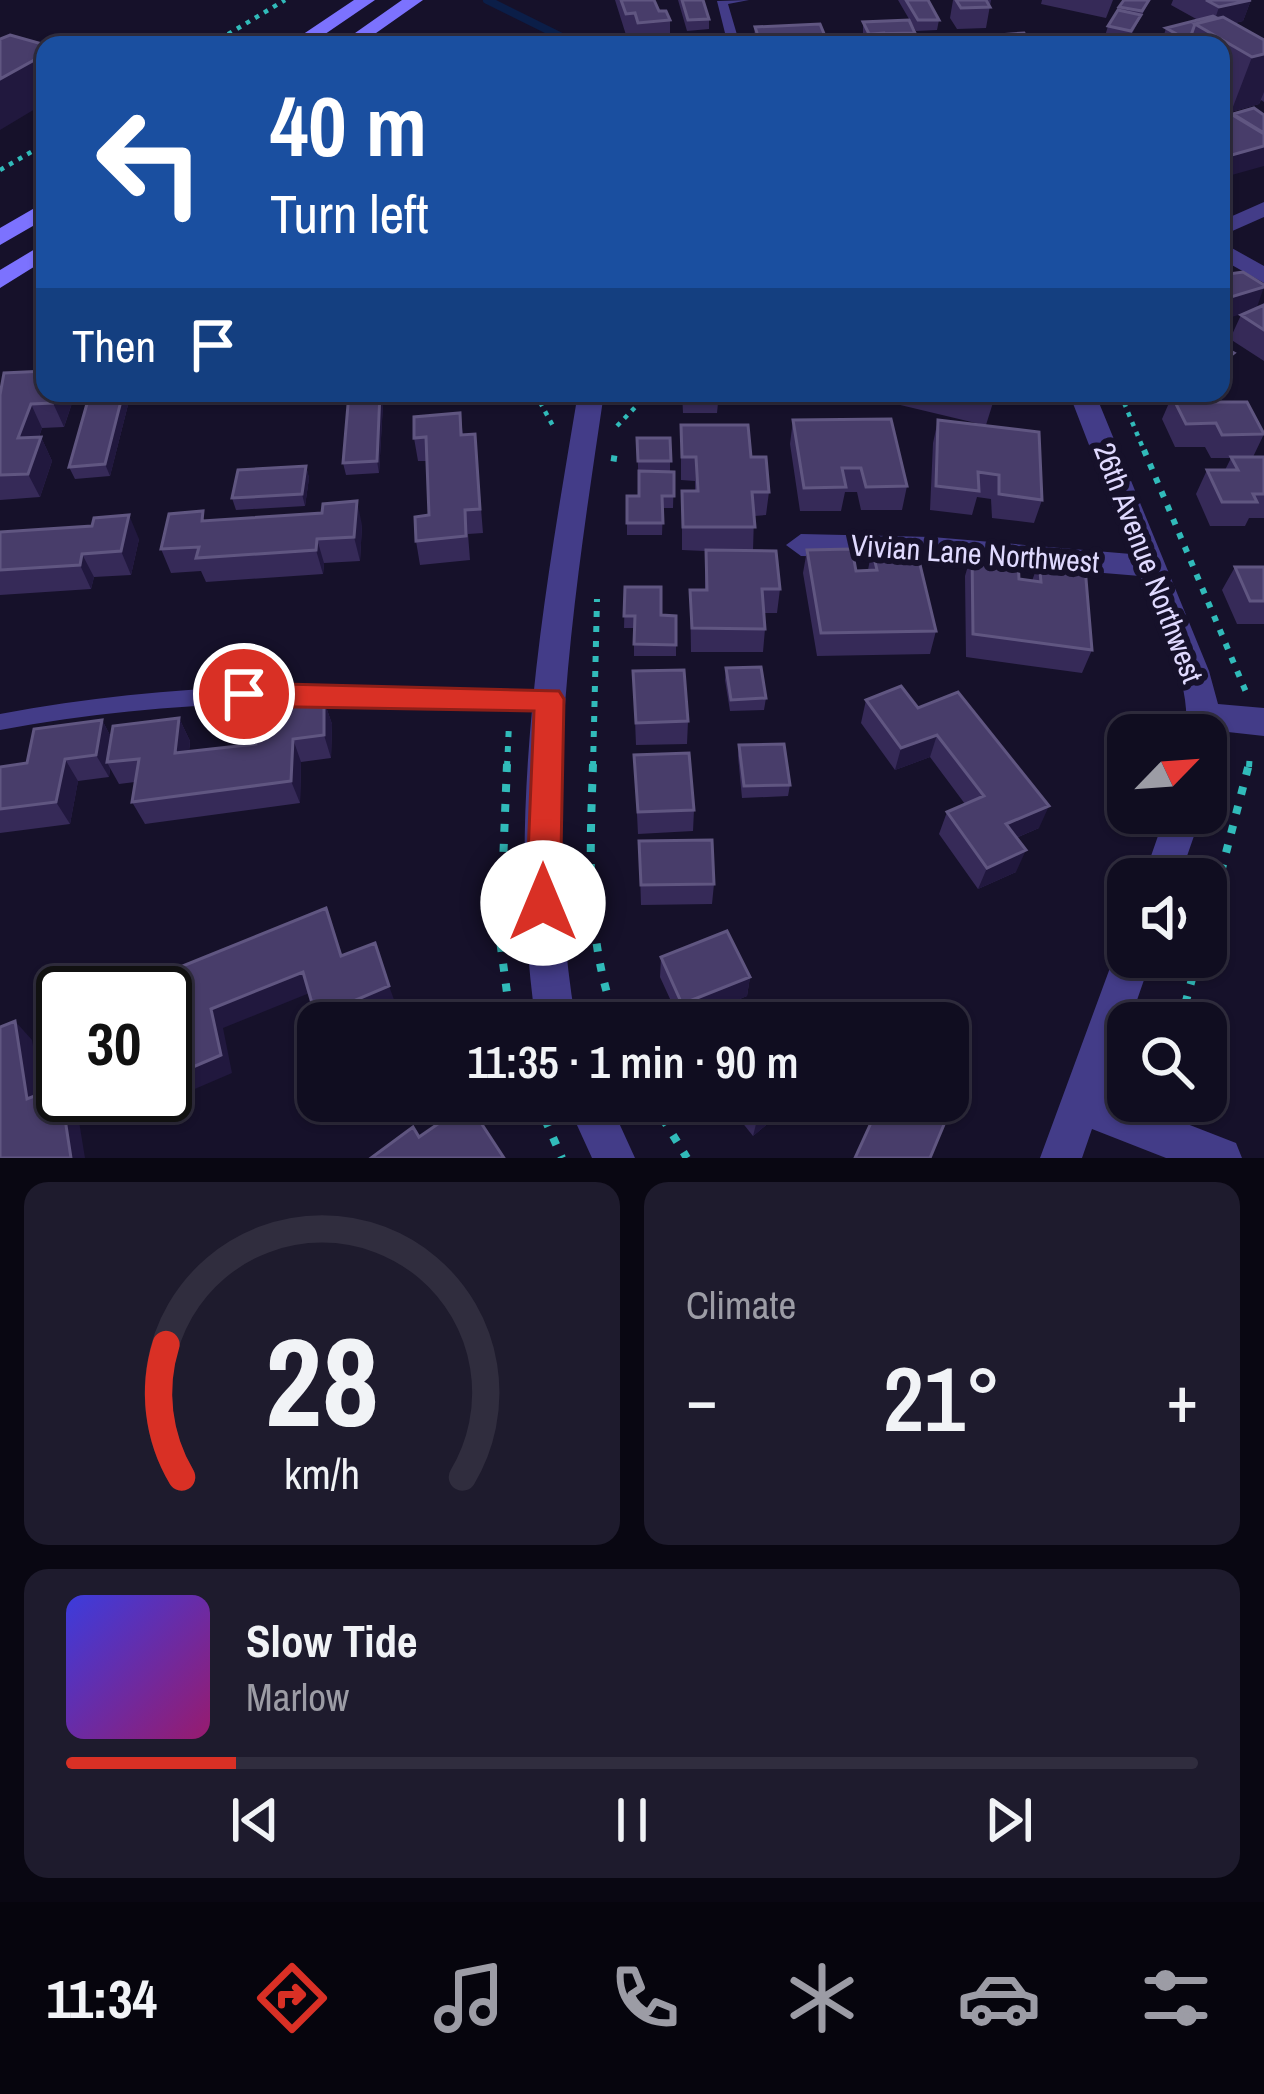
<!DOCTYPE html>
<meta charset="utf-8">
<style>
:root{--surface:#100d20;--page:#1e1b2d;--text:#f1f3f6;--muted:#9c9ca5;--line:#302d3e;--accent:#d93025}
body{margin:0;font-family:"Archivo Narrow",sans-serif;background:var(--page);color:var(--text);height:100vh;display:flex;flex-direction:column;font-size:45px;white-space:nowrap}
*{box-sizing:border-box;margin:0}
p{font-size:39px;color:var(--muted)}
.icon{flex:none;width:66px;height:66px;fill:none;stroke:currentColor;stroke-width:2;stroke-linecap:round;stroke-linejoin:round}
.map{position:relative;height:1158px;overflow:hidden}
.details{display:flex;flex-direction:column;gap:24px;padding:24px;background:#090712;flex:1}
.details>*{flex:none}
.hud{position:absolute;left:36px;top:36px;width:1194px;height:366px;border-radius:24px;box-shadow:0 3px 9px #0004,0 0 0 3px var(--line);background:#1a4fa0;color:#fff;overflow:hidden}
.needle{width:78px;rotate:65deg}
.tools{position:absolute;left:1107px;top:714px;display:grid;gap:24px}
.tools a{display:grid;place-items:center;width:120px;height:120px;border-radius:24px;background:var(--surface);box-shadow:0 3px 9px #0004,0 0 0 3px var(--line);font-size:60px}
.speed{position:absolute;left:36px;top:966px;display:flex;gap:24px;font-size:60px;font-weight:700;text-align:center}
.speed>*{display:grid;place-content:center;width:156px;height:156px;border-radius:50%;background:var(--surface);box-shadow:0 3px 9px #0004,0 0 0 3px var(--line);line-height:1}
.speed .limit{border:6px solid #111;border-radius:18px;background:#fff;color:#111}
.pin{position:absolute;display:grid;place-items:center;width:102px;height:102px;color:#fff;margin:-51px;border:6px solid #fff;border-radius:50%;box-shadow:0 3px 12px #0007}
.me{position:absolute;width:132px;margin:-66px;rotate:0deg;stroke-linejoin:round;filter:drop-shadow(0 0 9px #0008)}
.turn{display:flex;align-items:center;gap:42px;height:252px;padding:0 36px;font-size:54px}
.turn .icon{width:156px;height:156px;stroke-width:2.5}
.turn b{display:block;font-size:84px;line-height:102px}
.then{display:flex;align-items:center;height:114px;padding:0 36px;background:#0003;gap:24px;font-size:45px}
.big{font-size:90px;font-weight:600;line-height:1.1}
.details .tile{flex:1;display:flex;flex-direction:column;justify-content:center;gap:18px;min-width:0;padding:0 42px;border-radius:24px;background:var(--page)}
.details .dial{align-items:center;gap:0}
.dial svg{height:312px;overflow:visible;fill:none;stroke:var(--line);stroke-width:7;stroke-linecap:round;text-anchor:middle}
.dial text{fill:var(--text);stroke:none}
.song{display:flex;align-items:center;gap:36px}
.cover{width:144px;height:144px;border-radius:18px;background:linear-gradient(135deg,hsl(240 70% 55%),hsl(320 70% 35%))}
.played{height:12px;border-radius:6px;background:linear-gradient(90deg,var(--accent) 15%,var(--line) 15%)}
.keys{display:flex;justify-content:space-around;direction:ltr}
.heat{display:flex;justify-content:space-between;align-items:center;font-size:66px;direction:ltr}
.details .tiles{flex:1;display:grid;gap:24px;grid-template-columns:1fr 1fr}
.tile:last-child{grid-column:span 2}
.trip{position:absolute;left:297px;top:1002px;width:672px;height:120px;border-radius:24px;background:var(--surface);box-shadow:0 3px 9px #0004,0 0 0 3px var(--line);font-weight:600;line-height:120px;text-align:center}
.tabs{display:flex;height:192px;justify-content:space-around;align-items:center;background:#06050d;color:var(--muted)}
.tabs .icon{width:84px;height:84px}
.tabs .selected{color:var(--accent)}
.tabs b{font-size:54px;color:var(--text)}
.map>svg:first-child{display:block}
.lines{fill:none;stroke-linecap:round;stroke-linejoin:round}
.stream{stroke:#0b1e48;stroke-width:8}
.path-far2{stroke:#31bbba;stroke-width:4.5;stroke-dasharray:4.5 6;stroke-linecap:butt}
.path-far1{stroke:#31bbba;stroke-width:6;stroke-dasharray:6 9;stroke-linecap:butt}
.path{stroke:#31bbba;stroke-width:8;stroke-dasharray:8 12;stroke-linecap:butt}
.service{fill:#433c88;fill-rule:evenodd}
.minor{fill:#433c88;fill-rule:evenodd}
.secondary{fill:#7c72fe;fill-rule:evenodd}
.wall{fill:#362a58}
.shaded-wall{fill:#21183e}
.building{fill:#483d6a;stroke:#605681;stroke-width:3}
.route{fill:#d93025;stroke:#8d1f18;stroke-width:3}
.labels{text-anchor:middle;stroke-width:12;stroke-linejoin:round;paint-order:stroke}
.street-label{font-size:30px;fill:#e0daff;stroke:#16112a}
</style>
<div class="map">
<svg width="1264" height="1158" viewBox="0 0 1264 1158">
<rect width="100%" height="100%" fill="#16112a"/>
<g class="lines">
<path class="stream" d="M487,0L578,45"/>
<path class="path-far2" d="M210,45L285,0
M0,170L45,144
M535,393L553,426
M1120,393L1145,453
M617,426L649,393"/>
<path class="path-far1" d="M1144,450L1246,692
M611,458L624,460
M507,767L509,724
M593,767L597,599
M1249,767L1250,753"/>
<path class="path" d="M507,764L500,940L511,1023
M593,764C590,852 585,940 617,1023
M1206,930L1249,764
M1180,1023L1198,957
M537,1101L562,1158
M652,1101L687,1158"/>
<path class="service" d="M749,0L728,4L740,45H728L717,1Z
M342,685L549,691L556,693L559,699L556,705L549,707C361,700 186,695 0,730V714C114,692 226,685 342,685Z"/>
<path class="minor" d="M1264,202V217L1221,236V221Z
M1221,242L1264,266V283L1221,259Z
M578,393H604C573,601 540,813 576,1023H536C505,813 543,601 578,393Z
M1069,393H1095L1209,671L1218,704L1264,708V736L1219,731L1214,745L1206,747V735H1185C1194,684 1159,624 1140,576L932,559L801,556L786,545L801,534L932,537L1131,554Z
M1166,813H1202L1179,879H1143Z
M1128,941V957H1152L1105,1092L1236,1143L1242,1158H1166L1092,1129L1082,1158H1040L1114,957L1119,944Z
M566,1101H609L635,1158H592Z"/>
<path class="secondary" d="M354,0H375L309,45H287Z
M402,0H423L359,45H338Z
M45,202V219L0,245V228Z
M45,243V260L0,288V270Z"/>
</g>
<path class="wall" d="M615,0H654L659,11L670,20V42L638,44L635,34L626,35Z
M678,0H703L709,19V29L687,31Z
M898,0H928L939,20L937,30L916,31Z
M953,0H991L986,28L957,29L950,18Z
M1042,0H1113L1106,18L1041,4Z
M1124,0H1150L1128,41L1105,36L1108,26Z
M1173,0H1251L1243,21L1235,23L1264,40V102L1261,100L1259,104L1231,112L1221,106V45H1161L1166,28L1198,20L1171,5Z
M863,22L915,33L914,37L931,40L1032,45H756L754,38L755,27L825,38L863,35Z
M1264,305V361L1230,339L1241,315Z
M90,393H131L110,476L75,479L69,467Z
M682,393H747L746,404L718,403L717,413H683Z
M894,393H996L986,425L1042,500L1034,523L992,518L991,499L977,497L972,515L930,510L933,443L938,420L984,425L892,403Z
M1170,393H1202L1199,395L1264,434L1253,457H1264V518H1249L1245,526H1210L1196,494L1207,470H1225L1231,458H1211L1205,447H1175L1162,419L1172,396L1175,395Z
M75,394L64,427L42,428L39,437H41L52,461L40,497L0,500V395Z
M383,404L379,473L346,475L343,463Z
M460,413L463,435L475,434L483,533L468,534L470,560L420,565L416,541L429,515L427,461H418L414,438Z
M793,420L907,486L902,510H861L857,492H845L841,511H800L790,444Z
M681,425L751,457L769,492L766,515L754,516L753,551L780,589L777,613H764L765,629L763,652H691L690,590H705V551L682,550V491H695V481L681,480Z
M637,438H670V472H674L673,508H663L662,535H627V496H639Z
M306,466L309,478L305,506L236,510L232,498Z
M206,520L362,525L360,561L324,563L323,574L206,582L201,571L171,573L161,549Z
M0,532L139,539L131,575L94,577L91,589L0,595Z
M872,549L936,631L930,654L817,656L803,573L807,550L856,571L868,570Z
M972,552L1019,579L1032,581L1039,561L1092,650L1082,673L966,657L965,576Z
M1235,567H1264V624H1237L1222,590Z
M625,587L661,615L676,616V656H634V628H624Z
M726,668L766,698L764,710L730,711L725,680Z
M633,671L688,721L687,744L636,745Z
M866,700L918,708L1039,828L1016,838V872L978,889L939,834L947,812L965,804L930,757L895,770L861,723Z
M324,701L332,724L331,758L301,762L300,803L145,824L132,802L135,782L119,784L110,768L109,777L78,781L70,824L0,833V767L27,763L102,720L111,737L179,718L190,741L189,752L256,744Z
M739,745L790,785L788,796L742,798L738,756Z
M634,755L694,810L693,831L638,834Z
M639,841L714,884L712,904L641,905Z
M661,957L750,977L747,996L681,1023L660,977Z
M725,1101H795L753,1136Z"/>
<path class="shaded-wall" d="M1251,0L1243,21L1212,28L1219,7Z
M45,54V103L0,130V79Z
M1264,54V92L1259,104L1231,112L1252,57Z
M1264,146V166L1221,178V158Z
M1264,287L1256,310L1221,320V300Z
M1234,353L1223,377L1221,379V363Z
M57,393L75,394L64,427L53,403Z
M123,393H131L110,476L105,464Z
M381,393L383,404L379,473L377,461Z
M31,404L42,428L30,462L18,438Z
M41,437L52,461L40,497L28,474Z
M306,466L309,478L305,506L302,494Z
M357,501L362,525L360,561L354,537Z
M129,515L139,539L131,575L121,551Z
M317,539L324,563L323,574L316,550Z
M82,554L94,577L91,589L80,565Z
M324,701L332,724L331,758L324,735Z
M179,718L190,741L186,776L175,753Z
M102,720L114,743L107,762L110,768L109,777L96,755Z
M937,735L930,757L895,770L901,748Z
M293,739L301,762L300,803L291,781Z
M65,759L78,781L70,824L56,802Z
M1049,806L1039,828L997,846L1006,824Z
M1026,850L1016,872L978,889L987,868Z
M303,972L312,992L223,1028L232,1073L155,1106L146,1095H165V1079L211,1009Z
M750,977L747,996L681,1023L682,1004Z
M389,986L396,1005L353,1023H319L316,1017Z
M15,1021L32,1040L45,1117L27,1099Z
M60,1086L63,1089V1095H69L76,1103L85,1158H71Z
M779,1101H795L753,1136L757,1120Z"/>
<path class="building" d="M621,0H654L659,11H666L670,20L638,23L635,13L626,14Z
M682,0H703L709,19L688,20Z
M906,0H928L939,20H918Z
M956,0H986L990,7L961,8Z
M1124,0H1149L1142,11L1119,7Z
M1206,0H1251L1219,7Z
M1118,10L1141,15L1131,31L1108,26Z
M1213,16L1217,18L1195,24L1189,41L1166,28Z
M1223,17L1264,40V54L1252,57L1195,24Z
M909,20L915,33L869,34L863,22Z
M820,24L825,36L759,39L755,27Z
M884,33L890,45H768L765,37L788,36L790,40Z
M1024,33L1032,45H910L906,37L929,36L931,40Z
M10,35L46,45L45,54L0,79V39Z
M1221,108L1264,134V146L1221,158Z
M1254,108L1264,115V133L1233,114Z
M1243,272L1264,285V287L1221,300V275Z
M1264,305V330L1241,315Z
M1221,346L1234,353L1221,363Z
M45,371V393H57L53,403L31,404L18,438L41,437L28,474L0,475V395L4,373Z
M90,393H123L105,464L69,467Z
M349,393H380L377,461L343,463Z
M683,393H718V401L683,400Z
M956,393H996L993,402Z
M1205,395L1209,402H1247L1264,434L1222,435L1216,423L1186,424L1172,396Z
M460,413L461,435L475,434L480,509L465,510L466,536L416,541L415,517L429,515L426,437L414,438V417Z
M891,419L907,486L866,487L861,468H842L846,487L804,488L793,420Z
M938,420L1039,432L1042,500L999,494V475L978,472L979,491L936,486Z
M681,425H748L751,457H766L769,492H752L755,527H683L682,491H698L696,457H682Z
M637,438H670L671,461H638Z
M1231,457H1264V494H1253L1257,502H1222L1207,470H1238Z
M306,466L302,494L232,498L238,470Z
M639,471L674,472V496H662L663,523H627V496H639Z
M357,501L354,537L317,539L316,550L196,558L199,547L161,549L169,514L203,511L202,521L322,513L323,504Z
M129,515L121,551L82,554L80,565L0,570V532L92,526L94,518Z
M916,548L936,631L821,633L807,550L852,549L856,571L877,570L872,549Z
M706,550L776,551L780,589H762L765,629L692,628L690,590H707Z
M972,552L1018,558L1019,579L1041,582L1039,561L1085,567L1092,650L973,634Z
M1235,567H1264V601H1250Z
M625,587H661V615L676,616V645L634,644L635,616H624Z
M761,667L766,698L731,700L726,668Z
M684,670L688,721L636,723L633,671Z
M901,686L918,708L958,692L1049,806L1006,824L1026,850L987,868L947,812L984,796L937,735L901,748L866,700Z
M324,701V735L293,739L291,781L132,802L139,759L107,762L113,726L179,718L175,753L256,744L259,709Z
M102,720L96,755L65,759L56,802L0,809V767L27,763L34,729Z
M784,744L790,785L744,786L739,745Z
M689,753L694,810L638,812L634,755Z
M712,840L714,884L641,885L639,841Z
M326,908L341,956L375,943L389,986L316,1017L303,972L211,1009L221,1055L165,1079V1028L168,1026L165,1010V993H162L158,976Z
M727,931L750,977L682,1004L661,957Z
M15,1021L27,1099L60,1086L71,1158H0V1027Z
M742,1101H779L757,1120Z
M881,1101H935L950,1110L930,1158H855Z
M468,1103L504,1158H371L413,1127L419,1137Z"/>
<path class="route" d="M244,683L559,691L564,699L560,903L555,914L543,918L531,914L526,903L534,711L244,706L233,703L229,694L233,686Z"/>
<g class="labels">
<g class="street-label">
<text transform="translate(975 554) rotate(4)" y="10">Vivian Lane Northwest</text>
<text transform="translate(1148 563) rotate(69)" y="10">26th Avenue Northwest</text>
</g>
</g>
</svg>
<div class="tools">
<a><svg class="needle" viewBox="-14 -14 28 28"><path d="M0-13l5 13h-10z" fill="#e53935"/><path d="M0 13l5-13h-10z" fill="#9c9ca5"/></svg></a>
<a><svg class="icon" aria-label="sound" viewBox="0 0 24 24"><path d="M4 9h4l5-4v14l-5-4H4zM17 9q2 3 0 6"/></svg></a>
<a><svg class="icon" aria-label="search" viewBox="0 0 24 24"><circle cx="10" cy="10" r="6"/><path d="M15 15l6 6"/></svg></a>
</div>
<div class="speed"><div class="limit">30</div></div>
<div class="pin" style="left:244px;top:694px;background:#d93025"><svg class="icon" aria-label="arrive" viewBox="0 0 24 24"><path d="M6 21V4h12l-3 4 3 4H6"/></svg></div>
<svg class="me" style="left:543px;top:903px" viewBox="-20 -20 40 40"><circle r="19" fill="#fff"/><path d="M0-13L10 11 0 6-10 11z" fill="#d93025"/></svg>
<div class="trip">11:35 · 1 min · 90 m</div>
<div class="hud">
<div class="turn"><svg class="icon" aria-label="left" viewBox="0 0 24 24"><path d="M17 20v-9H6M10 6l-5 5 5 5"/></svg><div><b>40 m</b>Turn left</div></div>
<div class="then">Then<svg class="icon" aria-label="arrive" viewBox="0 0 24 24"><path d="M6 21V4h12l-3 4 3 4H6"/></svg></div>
</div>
</div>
<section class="details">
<div class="tiles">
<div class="tile dial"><svg viewBox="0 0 100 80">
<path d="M14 69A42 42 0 1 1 86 69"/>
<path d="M14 69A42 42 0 0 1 10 35" stroke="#d93025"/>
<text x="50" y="56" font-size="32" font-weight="700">28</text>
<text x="50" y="72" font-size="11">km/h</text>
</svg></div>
<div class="tile"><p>Climate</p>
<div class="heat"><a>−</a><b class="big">21°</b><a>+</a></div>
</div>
<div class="tile">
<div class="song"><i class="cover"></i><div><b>Slow Tide</b><p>Marlow</p></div></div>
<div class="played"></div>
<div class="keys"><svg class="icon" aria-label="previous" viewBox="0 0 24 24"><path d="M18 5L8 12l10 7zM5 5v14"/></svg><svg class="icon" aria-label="pause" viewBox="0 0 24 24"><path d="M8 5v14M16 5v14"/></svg><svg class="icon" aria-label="next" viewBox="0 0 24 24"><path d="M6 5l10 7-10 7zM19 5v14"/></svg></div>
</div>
</div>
</section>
<nav class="tabs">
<b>11:34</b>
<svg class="icon selected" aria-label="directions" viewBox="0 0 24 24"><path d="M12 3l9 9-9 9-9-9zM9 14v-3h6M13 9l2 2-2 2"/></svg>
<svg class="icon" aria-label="music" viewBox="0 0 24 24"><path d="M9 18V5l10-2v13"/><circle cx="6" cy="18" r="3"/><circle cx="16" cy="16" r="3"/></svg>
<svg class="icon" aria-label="phone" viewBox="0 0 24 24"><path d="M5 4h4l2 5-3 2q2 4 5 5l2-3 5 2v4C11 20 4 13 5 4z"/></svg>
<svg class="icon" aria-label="climate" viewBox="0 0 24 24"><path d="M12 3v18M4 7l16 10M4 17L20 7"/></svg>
<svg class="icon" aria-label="car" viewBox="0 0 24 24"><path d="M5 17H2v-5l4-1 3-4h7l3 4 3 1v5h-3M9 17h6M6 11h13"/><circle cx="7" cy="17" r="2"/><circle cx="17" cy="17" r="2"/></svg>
<svg class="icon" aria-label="filters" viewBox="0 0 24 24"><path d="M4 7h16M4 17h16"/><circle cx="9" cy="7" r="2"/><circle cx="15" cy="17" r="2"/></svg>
</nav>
